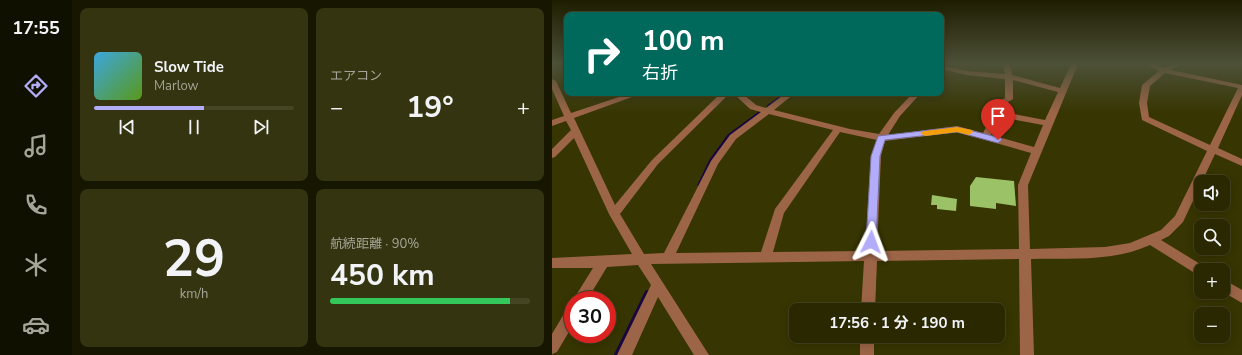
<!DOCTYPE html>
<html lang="ja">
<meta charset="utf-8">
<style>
:root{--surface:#292801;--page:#353410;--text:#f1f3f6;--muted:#a5a699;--line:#454423;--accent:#b3adf9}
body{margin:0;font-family:"Nunito Sans","Noto Sans JP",sans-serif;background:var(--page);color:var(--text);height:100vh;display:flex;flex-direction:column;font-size:15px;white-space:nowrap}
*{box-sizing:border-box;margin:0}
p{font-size:13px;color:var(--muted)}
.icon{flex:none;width:22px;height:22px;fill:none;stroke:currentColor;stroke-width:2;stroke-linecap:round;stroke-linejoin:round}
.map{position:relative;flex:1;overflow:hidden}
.side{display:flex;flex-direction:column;gap:8px;padding:8px;background:#171601;width:480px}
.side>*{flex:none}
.top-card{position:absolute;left:12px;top:12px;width:380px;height:84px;border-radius:8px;box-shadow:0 2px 10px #0003,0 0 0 1px var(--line);background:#00695c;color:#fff;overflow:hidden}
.controls{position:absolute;left:642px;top:175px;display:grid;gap:8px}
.controls a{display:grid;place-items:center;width:36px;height:36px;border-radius:8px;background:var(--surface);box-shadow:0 2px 10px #0003,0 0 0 1px var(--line);font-size:20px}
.speed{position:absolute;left:12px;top:291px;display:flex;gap:8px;font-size:20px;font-weight:700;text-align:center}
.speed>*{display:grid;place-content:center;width:52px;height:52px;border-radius:50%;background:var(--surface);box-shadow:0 2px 10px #0003,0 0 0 1px var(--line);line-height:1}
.speed .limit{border:6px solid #d22;background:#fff;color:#111}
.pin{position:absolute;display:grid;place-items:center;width:34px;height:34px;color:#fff;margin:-41px -17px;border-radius:50% 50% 50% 0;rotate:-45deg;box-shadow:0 0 4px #0007}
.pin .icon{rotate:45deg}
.me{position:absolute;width:44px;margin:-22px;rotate:3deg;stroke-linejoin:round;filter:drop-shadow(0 0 3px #0008)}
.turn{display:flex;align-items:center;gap:14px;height:84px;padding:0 12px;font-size:18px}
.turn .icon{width:52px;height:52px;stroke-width:2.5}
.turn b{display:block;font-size:28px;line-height:34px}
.big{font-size:30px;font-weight:700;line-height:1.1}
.side .tile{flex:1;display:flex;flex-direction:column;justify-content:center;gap:6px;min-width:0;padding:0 14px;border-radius:8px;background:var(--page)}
.side .dial{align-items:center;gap:0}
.dial b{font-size:52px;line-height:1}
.song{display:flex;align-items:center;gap:12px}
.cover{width:48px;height:48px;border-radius:6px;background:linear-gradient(135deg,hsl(200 70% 55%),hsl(90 70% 35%))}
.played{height:4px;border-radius:2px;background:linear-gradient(90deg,var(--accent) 55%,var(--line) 55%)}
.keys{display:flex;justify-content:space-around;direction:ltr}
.heat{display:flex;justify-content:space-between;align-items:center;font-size:22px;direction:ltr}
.charge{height:6px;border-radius:3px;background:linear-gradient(90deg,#34c759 90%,var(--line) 0)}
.side .tiles{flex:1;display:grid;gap:8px;grid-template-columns:repeat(2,1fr)}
.trip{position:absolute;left:237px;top:303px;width:216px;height:40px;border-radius:8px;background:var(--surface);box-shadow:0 2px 10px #0003,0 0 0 1px var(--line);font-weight:700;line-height:40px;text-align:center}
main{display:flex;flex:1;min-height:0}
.tab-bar{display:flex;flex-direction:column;width:72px;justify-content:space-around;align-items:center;background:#101000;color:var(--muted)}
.tab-bar .icon{width:28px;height:28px}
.tab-bar .current{color:var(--accent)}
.tab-bar b{font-size:18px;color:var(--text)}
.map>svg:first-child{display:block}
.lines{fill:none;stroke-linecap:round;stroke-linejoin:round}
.stream-far2{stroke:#180641;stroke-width:2.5}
.stream-far1{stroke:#180641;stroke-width:3}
.stream{stroke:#180641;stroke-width:4}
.building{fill:#9cc267}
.minor{fill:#9d6548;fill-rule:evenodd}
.route{fill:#b3adf9;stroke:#7470a2}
.slow{fill:#f59e0b}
</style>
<main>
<nav class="tab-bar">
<b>17:55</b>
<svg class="icon current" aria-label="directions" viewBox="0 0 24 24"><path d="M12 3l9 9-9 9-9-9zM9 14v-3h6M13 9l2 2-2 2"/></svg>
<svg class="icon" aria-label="music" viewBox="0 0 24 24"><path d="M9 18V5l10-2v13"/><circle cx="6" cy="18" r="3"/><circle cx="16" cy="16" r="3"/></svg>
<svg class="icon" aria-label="phone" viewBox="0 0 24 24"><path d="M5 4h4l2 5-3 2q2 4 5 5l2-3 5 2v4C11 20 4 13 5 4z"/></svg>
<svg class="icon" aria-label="climate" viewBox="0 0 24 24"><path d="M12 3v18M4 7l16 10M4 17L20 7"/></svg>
<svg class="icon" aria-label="car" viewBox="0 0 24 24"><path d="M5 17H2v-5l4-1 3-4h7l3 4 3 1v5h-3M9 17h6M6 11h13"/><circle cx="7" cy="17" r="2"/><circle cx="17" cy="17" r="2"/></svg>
</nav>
<section class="side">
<div class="tiles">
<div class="tile">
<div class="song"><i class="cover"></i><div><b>Slow Tide</b><p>Marlow</p></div></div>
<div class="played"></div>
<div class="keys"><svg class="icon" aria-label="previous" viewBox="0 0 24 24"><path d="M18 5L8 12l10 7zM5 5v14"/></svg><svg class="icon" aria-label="pause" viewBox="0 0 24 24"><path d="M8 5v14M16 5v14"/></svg><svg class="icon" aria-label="next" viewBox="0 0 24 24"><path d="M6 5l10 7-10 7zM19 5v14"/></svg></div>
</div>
<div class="tile"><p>エアコン</p>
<div class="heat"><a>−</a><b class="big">19°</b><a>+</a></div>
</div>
<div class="tile dial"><b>29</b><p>km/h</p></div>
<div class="tile"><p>航続距離 · 90%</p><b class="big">450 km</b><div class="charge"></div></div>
</div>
</section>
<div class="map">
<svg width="690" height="355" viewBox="0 0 690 355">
<rect width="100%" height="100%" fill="#373501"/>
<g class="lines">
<path class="stream-far2" d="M216,106L234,93
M174,139L177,135L207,113"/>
<path class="stream-far1" d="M147,185L159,160L175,138"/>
<path class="stream" d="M64,355L95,292"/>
</g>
<path class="building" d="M424,177L462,181L464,206L444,203V209L418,206V186Z
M380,195L405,199L404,211L385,209V205H379Z"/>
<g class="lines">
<path class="minor" d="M451,64H458L460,75L508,88L519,64H526L476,185L478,249L553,247L578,243L609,230L623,216L655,151L590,120L587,103L590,85L607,71L593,64H602L612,68L621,64H630L619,70L690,85V95L666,148L690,159V166L663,154L631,222L617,236L609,240L653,267L655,270H649V277L598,245C561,262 519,258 479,259L482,355H468L467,259L325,261L323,310H309L312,261L99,264L157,355H142L106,297L80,355H65L99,285L86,265L55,267L35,300H21L41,268H0V258L80,254L57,214L22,138L3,157L0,158V149L19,130L14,121L0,126V120L12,116L0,89V79L4,81L19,113L79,93H91L22,118L63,205L100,160L169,93H178L106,164L68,214L92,254L112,253L159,161L178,135L209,112L198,109L181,93H190L204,105L214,108L234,93H243L222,110L298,129L327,134L342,113L361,93H369L348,116L336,135L405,126L431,133L449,100L453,98V79L415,75L389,69V65L415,71L453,74ZM613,73L686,88L658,145L597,117L595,103L598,86ZM461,80L506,92L493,120L451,112L456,102L461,99ZM217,114L281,130L223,209L209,252L124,253L166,164L184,139ZM448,117L491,125L482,147L439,135ZM288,132L325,140L319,156L313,251L221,252L232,213ZM405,132L479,153L466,185L467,249L325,251L329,156L333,141Z
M671,279L690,290V303L671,292Z
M21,305V325L5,352L0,354V334L16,307Z
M308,336H322V355H308Z"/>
</g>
<linearGradient id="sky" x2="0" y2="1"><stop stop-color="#1e1d01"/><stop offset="0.56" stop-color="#4d5138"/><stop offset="1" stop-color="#4d5138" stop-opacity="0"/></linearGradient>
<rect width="690" height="114" fill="url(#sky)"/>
<path class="route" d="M405,127L449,138L450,140L446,143L405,132L333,140L328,156L324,242L323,245L319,246L315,245L314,242L319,156L326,136Z"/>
<path class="slow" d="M405,127L420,130L421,132L417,135L405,132L373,136L368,133L373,131Z"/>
</svg>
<div class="controls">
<a><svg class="icon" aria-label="sound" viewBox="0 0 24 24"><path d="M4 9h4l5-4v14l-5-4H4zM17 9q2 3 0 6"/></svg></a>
<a><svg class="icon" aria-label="search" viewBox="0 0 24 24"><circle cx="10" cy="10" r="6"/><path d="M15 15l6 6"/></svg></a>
<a>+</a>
<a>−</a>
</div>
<div class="speed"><div class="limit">30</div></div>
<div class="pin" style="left:446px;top:140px;background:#d93025"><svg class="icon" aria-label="arrive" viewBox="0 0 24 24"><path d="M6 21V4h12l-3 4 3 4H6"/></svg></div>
<svg class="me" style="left:319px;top:242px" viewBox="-20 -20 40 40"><path d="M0-17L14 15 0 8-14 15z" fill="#b3adf9" stroke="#fff" stroke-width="4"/></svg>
<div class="trip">17:56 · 1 分 · 190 m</div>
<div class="top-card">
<div class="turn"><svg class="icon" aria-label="right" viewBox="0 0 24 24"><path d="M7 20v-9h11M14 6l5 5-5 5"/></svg><div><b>100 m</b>右折</div></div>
</div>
</div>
</main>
